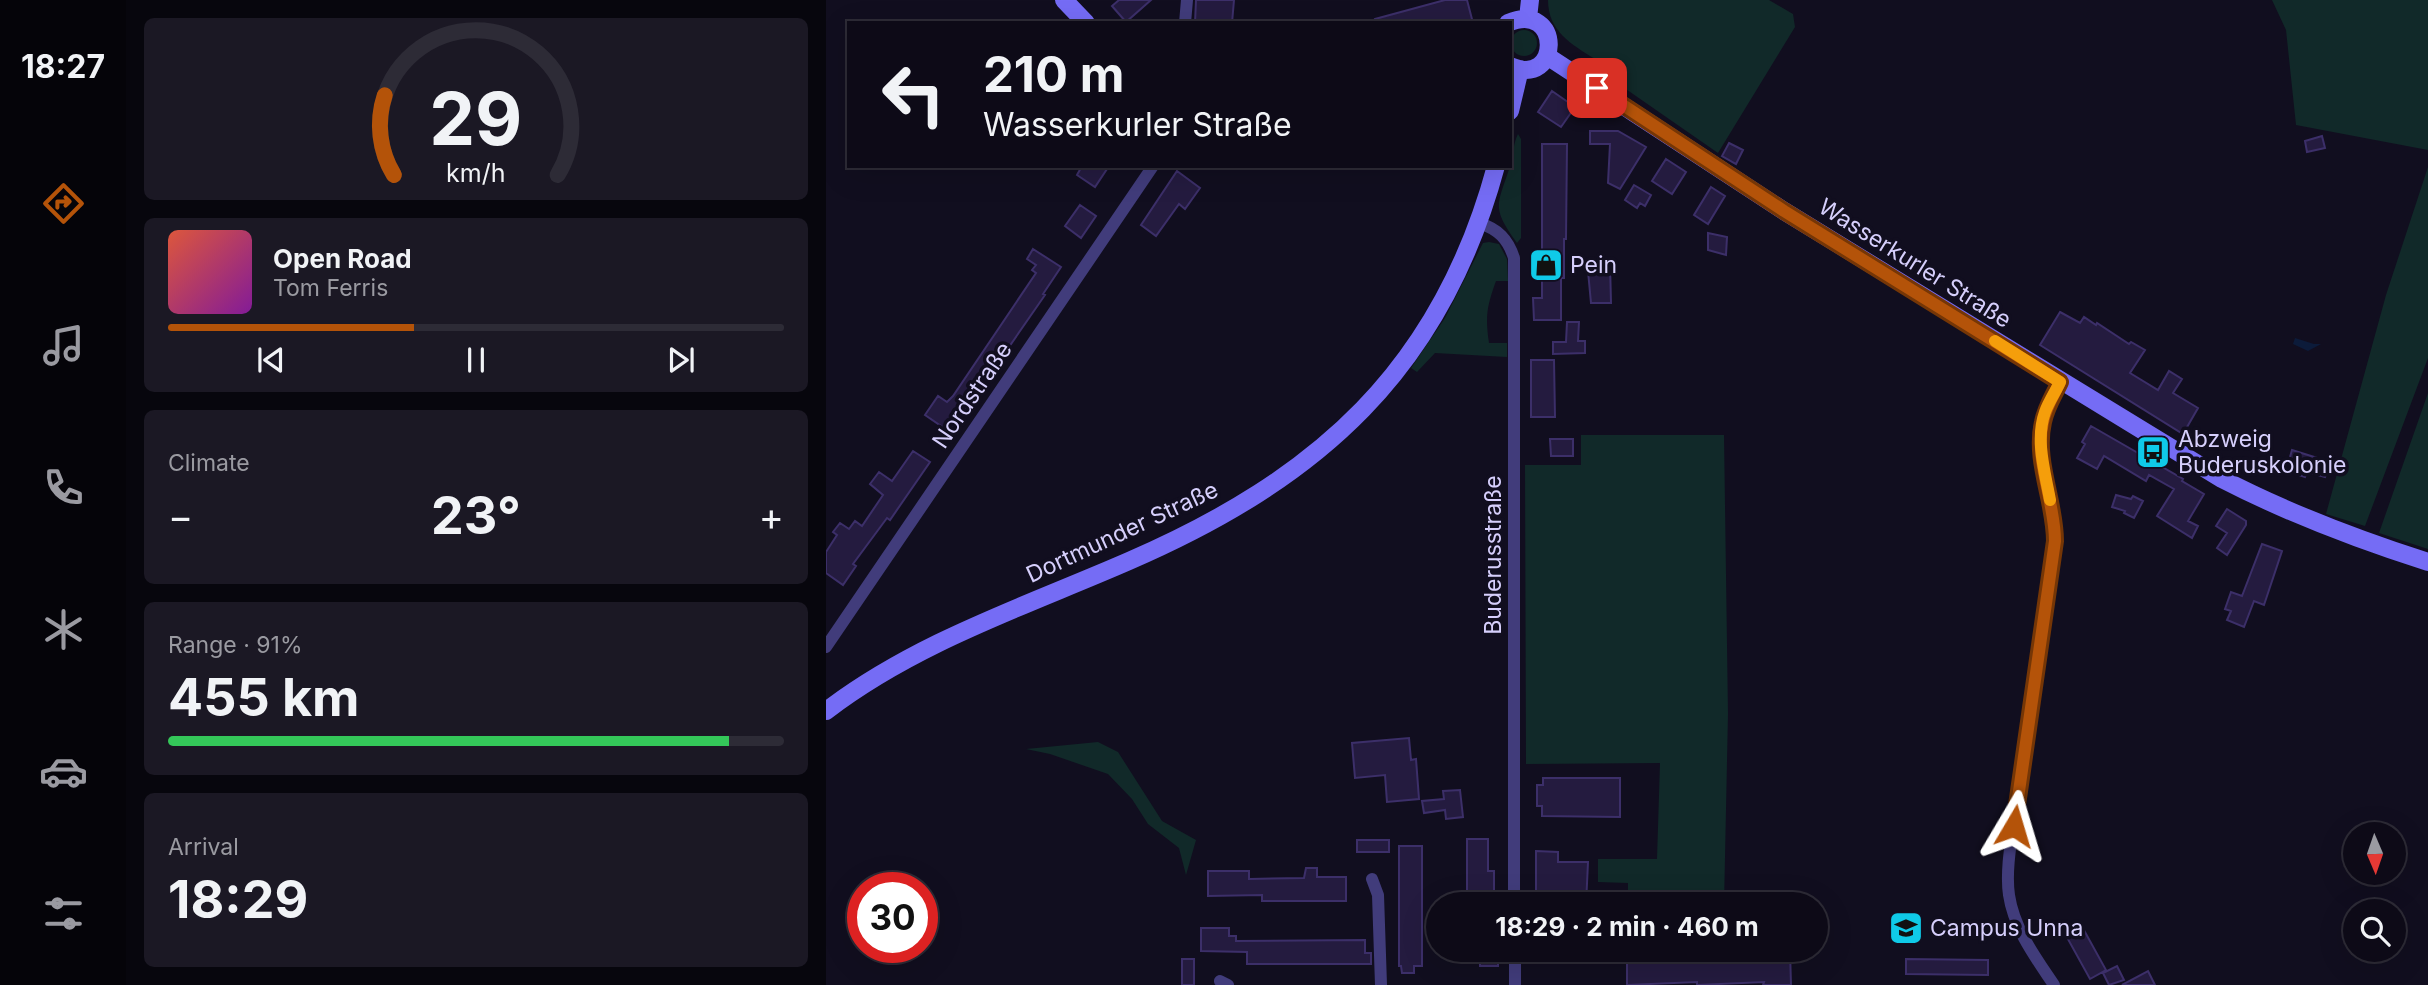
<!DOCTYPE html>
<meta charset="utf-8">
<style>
:root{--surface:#0d0a17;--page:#1b1824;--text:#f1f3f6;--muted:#9a9aa1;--line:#2d2b36;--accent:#b45309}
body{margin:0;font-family:Inter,sans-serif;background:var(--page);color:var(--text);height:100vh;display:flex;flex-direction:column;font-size:26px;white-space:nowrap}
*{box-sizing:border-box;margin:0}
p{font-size:23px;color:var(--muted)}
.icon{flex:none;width:38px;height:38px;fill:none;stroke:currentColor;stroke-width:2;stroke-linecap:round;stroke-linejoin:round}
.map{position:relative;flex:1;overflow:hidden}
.panel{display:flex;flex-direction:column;gap:18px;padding:18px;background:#07060d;width:700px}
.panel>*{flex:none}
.banner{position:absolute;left:21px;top:21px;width:665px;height:147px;border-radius:0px;box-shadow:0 7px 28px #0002,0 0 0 2px var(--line);background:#0d0a17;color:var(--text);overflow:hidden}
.needle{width:46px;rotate:178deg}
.tools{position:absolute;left:1517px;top:822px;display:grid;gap:14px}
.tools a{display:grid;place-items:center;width:63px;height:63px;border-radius:50%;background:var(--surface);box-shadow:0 7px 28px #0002,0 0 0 2px var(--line);font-size:35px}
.speed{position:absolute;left:21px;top:872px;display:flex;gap:14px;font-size:35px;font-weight:700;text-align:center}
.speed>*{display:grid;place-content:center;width:91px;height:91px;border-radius:50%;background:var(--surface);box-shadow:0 7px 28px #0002,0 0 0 2px var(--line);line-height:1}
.speed .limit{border:10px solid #d22;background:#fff;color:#111}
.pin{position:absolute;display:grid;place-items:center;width:60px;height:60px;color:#fff;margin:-30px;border-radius:14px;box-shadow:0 4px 10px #0006}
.me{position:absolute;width:77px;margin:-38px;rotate:7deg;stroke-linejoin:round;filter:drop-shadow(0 0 5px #0008)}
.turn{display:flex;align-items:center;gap:24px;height:147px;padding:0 21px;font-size:32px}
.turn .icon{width:91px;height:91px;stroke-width:2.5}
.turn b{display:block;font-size:49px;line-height:60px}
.big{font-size:52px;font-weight:700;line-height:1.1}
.panel .widget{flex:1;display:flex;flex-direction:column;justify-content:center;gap:10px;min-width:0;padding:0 24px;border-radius:10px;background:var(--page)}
.panel .dial{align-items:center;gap:0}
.dial svg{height:182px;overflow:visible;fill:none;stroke:var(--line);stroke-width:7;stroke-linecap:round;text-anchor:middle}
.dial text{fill:var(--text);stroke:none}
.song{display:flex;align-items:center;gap:21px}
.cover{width:84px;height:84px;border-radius:10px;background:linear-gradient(135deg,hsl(10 70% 55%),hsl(290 70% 35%))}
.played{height:7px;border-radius:4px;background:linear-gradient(90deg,var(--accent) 40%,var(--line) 40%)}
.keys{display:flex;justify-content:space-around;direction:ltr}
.heat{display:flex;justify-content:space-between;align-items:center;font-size:38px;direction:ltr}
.charge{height:10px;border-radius:5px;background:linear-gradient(90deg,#34c759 91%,var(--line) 0)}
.trip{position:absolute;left:600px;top:892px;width:402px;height:70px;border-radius:35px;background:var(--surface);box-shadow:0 7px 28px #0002,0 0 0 2px var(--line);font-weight:700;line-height:70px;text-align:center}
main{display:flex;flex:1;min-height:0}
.tab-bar{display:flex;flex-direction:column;width:126px;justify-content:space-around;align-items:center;background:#050409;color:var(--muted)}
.tab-bar .icon{width:49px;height:49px}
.tab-bar .on{color:var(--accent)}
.tab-bar b{font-size:32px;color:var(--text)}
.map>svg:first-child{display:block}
.green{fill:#112929}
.water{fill:#0c1b3a}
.building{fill:#241b3f;stroke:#3c2f69;stroke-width:2}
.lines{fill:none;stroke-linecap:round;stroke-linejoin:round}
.street{stroke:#413c7b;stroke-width:12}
.secondary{stroke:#756cf5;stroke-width:18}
.route-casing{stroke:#753606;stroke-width:18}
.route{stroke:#b45309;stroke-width:12}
.slow{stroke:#f59e0b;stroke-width:12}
.labels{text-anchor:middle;stroke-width:7;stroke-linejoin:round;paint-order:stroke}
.street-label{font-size:23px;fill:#d6cffc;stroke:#110e1f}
.poi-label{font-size:23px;fill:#d6cffc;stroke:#110e1f;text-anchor:start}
</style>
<main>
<nav class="tab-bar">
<b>18:27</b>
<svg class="icon on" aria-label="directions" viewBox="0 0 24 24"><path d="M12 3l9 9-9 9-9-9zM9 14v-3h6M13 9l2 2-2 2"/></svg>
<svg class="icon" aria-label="music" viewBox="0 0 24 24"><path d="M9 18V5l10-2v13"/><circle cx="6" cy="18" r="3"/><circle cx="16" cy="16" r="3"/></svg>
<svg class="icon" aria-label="phone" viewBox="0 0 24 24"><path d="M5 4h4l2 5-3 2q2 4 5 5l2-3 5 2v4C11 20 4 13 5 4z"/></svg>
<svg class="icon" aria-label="climate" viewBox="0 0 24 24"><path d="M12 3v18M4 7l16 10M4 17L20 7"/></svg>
<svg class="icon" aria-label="car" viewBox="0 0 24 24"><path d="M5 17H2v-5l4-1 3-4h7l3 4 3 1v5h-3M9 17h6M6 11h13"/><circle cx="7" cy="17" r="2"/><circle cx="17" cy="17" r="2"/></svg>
<svg class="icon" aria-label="filters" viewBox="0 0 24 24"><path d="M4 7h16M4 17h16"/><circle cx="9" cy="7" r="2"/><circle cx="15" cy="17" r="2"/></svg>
</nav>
<section class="panel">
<div class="widget dial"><svg viewBox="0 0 100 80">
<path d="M14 69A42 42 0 1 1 86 69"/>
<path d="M14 69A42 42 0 0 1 10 34" stroke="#b45309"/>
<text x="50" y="56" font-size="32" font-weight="700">29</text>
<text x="50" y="72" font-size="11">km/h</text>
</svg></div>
<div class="widget">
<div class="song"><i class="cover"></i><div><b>Open Road</b><p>Tom Ferris</p></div></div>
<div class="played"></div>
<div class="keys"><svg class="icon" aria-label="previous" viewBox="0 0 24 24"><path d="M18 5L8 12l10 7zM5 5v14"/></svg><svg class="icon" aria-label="pause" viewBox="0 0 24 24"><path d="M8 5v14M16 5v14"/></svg><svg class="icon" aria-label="next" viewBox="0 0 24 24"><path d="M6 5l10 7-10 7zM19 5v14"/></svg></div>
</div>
<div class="widget"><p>Climate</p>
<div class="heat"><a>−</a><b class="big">23°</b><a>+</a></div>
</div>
<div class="widget"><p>Range · 91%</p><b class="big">455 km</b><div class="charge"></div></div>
<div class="widget"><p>Arrival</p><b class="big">18:29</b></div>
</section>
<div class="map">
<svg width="1602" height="985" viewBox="0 0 1602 985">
<rect width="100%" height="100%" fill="#110e1f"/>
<path class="green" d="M722,0H943L967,14L969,27L892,153L771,69L769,59C745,44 722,31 722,0Z
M1446,0H1602V150L1470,125L1460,30Z
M685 43a13 13 0 1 1 26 0a13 13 0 1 1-26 0Z
M692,134L695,139V238L691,243C664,206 672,205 684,166C687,156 687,144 692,134Z
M1602,167V358L1539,526L1500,514L1560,295Z
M663,242L673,244L681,259L682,281H670C661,306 659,316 663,343H681V357L609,353L591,372L585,368L619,318L657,243Z
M1602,393V549L1553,533Z
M755,435H898L902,714L898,905H802V883L772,882V859H831L834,763L700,764L699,465H755Z
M272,742L292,752L336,821L370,840L360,875L353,848L322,824L306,799L282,774L224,754L200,749Z"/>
<path class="water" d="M1469,338L1488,344H1495L1482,351L1467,344Z"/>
<path class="building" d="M293,0H325L300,22L286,6Z
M370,0H408L406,23H369Z
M619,0H641L647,23H550L549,19Z
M726,91L749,107L735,127L712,112Z
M764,131H792L820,147L794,189L782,183L784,144H764Z
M1496,136L1499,148L1481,152L1479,141Z
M903,143L917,150L910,164L896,156Z
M716,144H741L740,239H738V278H735V320H708L707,298H716Z
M840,159L860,172L846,194L826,181Z
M256,166H283L269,187L251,175Z
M351,171L374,188L359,209L353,204L330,236L315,225Z
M808,185L825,195L819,206L814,203L811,208L799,200Z
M885,187L899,196L882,224L868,215Z
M254,205L270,216L255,238L239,226Z
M882,233L901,237L900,255L882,250Z
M207,249L235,267L217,294L219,295L124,432L99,415L112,396L121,402L127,396L210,273L206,270L210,265L201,259Z
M770,262L784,263L785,303H765L762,271H770Z
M1234,312L1254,323L1258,317L1270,325L1271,323L1303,344L1305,342L1319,350L1304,373L1332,390L1343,371L1356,379L1347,393L1372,408L1357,434L1214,345Z
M741,322H753L752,341H759V353L727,354V342H740Z
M705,360H728L729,417H705Z
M1265,426L1357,479L1356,481L1378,494L1362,521L1372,526L1366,538L1331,516L1348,489L1323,475L1320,481L1278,456L1271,469L1251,458L1259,444L1256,442Z
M724,439H747V456H725Z
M1466,450L1504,462L1499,477L1481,472L1479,477L1463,472L1466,466L1462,464Z
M87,451L104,462L64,520L61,518L27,564L30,566L17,585L0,573V552L11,535L7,532L14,523L23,529L29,521L36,526L57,495L44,484L53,472L66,481Z
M1290,495L1305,499L1307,496L1317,501L1308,518L1298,513L1299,511L1286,507Z
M1401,509L1420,521V525L1401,555L1391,548L1401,533L1390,526Z
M1436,544L1456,551L1438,605L1428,601L1418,627L1401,620L1405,611L1399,609L1405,592L1416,596Z
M583,738L585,760L590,759L593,799L561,802L559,775L529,778L526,743Z
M717,778H794V817L716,816V806H711V785H717Z
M634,790L637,817L620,819L619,810L598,813L596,801L618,799L617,791Z
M641,839H662V871H668V905H641Z
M531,840H563V852H531Z
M573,846H596V966H588V973H576L575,966H573Z
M710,851L732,852V862H762L760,905H710Z
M480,868H491V877H520V901H436V895L382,896V871H423V879L478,878Z
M1254,923L1280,970L1264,979L1238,932Z
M375,928H403V936H410V941L539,940V953H545V964H421V952L375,951Z
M654,950H672V966H654Z
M801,950H828V955H869V950H897V955H937V950H964L965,985H937L938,982L871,985V982L801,985Z
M356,959H368V985H356Z
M1080,959L1162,960V975L1080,974Z
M1291,966L1298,980L1283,985L1277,973Z
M1322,971L1329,985H1296Z"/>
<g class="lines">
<path class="street" d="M359,23L361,0
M653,223C672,229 682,239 688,258V905
M0,647L327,166
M546,879L552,895L555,985
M689,950V985
M394,981L402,985
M1228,985C1210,958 1188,929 1183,895C1179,868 1187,832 1190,805C1200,717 1220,629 1229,541C1229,502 1208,461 1217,422C1220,408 1228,395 1234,382"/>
<path class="secondary" d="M238,0L260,23
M702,18L704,0
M682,23C736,0 736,89 684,66
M721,56L958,211L1396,479C1462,513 1530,539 1602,562
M684,111L694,69
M0,711C90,642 200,606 303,561C492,479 615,370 670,166"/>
</g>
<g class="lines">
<g class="route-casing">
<path id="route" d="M771,88L958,211L1234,382C1228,395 1220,407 1217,422C1208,461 1229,501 1229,541L1188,826"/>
</g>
<use href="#route" class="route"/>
<path class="slow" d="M1169,341L1234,382C1230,391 1223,401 1219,412C1209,440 1219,472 1224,500"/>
</g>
<defs>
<g id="shop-square" transform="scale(1.75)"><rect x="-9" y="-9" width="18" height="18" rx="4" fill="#0fcae8" stroke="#110e1f"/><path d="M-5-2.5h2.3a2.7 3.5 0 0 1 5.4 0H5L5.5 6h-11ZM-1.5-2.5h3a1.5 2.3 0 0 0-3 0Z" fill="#111"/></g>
<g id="bus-square" transform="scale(1.75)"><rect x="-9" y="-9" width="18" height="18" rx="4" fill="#0fcae8" stroke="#110e1f"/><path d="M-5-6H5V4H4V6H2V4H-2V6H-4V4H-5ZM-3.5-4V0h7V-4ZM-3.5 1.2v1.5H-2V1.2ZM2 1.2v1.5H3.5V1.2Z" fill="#111"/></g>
<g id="university-square" transform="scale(1.75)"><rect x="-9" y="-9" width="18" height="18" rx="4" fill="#0fcae8" stroke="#110e1f"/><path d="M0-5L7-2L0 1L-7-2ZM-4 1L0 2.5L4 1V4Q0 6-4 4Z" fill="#111"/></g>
</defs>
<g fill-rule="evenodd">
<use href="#shop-square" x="720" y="265"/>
<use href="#bus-square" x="1327" y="452"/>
<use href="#university-square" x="1080" y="928"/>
</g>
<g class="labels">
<g class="street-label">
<text transform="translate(1089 263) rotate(32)" y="8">Wasserkurler Straße</text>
<text transform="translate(146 395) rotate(-56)" y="8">Nordstraße</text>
<text transform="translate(296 532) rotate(-25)" y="8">Dortmunder Straße</text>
<text transform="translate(667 555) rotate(-90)" y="8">Buderusstraße</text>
</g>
<g class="poi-label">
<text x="744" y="273">Pein</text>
<text x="1352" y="447">Abzweig<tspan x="1352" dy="26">Buderuskolonie</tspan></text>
<text x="1104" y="936">Campus Unna</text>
</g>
</g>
</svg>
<div class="tools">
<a><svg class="needle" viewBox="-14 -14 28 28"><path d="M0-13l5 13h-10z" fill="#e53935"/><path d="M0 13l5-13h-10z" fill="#9a9aa1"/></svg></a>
<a><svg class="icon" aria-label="search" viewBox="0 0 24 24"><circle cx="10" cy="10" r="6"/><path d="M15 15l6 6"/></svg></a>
</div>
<div class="speed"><div class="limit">30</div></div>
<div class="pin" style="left:771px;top:88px;background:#d93025"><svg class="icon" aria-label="arrive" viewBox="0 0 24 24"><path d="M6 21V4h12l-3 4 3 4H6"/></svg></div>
<svg class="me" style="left:1188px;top:826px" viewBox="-20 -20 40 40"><path d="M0-17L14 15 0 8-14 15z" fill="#b45309" stroke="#fff" stroke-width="4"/></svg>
<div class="trip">18:29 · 2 min · 460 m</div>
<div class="banner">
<div class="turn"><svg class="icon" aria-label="left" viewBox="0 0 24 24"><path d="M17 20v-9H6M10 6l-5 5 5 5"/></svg><div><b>210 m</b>Wasserkurler Straße</div></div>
</div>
</div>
</main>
